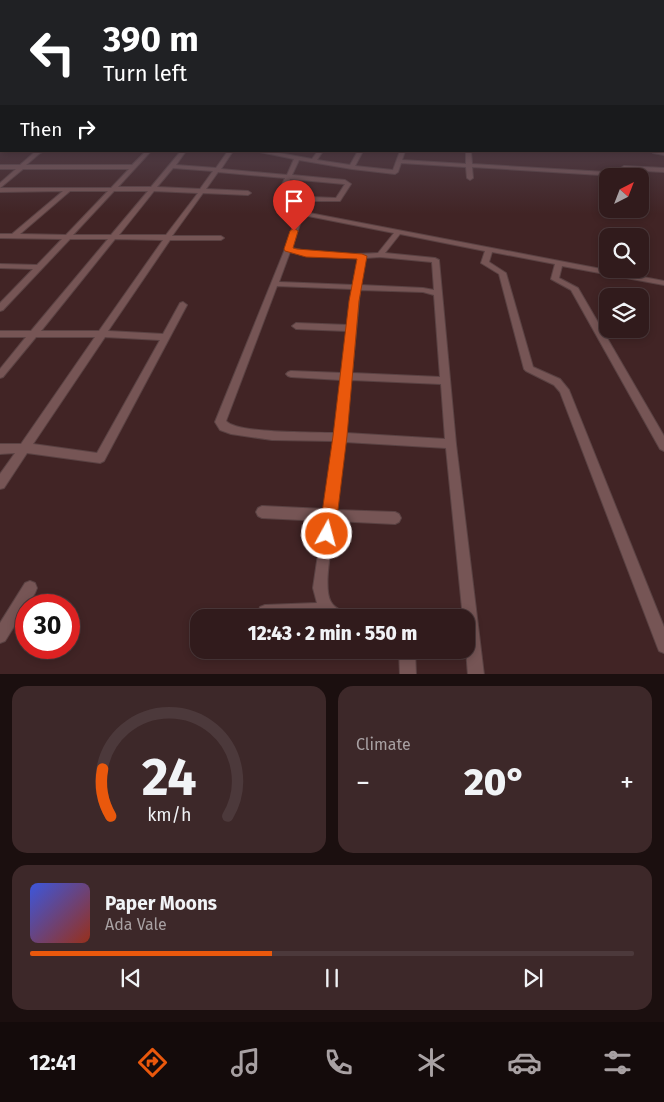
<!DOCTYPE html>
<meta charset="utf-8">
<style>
:root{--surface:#311b1c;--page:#3d2829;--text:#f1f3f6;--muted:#a8a1a3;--line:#4c393b;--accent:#ea580c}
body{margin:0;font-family:"Fira Sans",sans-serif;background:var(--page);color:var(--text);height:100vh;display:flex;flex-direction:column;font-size:19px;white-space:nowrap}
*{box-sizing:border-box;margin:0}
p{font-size:16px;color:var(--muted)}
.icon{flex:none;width:28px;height:28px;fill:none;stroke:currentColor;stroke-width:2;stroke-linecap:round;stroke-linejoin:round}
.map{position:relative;height:674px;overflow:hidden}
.side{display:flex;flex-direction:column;gap:12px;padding:12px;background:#1b0f0f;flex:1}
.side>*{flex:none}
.guide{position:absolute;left:0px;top:0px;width:665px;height:152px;box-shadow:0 2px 8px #0003,0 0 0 1px var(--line);background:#202124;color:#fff;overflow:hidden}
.needle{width:32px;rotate:42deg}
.buttons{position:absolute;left:599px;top:168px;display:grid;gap:10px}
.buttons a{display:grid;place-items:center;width:50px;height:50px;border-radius:10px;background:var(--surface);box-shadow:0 2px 8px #0003,0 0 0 1px var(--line);font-size:25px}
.speed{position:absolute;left:15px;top:594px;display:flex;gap:10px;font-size:25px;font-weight:700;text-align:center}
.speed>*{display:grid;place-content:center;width:65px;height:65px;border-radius:50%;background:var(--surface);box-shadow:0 2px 8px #0003,0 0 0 1px var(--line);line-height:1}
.speed .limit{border:8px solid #d22;background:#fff;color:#111}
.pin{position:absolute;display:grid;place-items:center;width:42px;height:42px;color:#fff;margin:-51px -21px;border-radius:50% 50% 50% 0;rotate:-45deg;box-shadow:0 0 5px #0007}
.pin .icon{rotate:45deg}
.me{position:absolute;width:55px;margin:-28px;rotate:7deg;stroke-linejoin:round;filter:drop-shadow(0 0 4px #0008)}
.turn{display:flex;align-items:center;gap:18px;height:105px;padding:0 20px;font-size:22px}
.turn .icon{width:65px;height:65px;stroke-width:2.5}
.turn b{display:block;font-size:35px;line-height:42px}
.then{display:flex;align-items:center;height:48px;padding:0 20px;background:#0003;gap:10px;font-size:19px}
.big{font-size:38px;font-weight:800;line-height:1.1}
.side .widget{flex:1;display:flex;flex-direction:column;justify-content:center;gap:8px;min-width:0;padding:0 18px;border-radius:15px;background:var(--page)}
.side .dial{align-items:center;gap:0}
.dial svg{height:130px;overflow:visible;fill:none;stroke:var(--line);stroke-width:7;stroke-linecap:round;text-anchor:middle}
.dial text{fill:var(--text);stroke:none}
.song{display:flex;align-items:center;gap:15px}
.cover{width:60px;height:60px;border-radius:8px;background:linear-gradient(135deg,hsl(230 70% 55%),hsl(10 70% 35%))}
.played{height:5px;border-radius:2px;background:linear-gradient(90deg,var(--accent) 40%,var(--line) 40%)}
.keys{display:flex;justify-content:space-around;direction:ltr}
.heat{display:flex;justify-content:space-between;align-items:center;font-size:28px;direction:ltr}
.side .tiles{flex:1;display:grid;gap:12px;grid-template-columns:1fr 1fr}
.widget:last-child{grid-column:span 2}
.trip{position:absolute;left:190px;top:609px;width:285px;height:50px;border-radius:15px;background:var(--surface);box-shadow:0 2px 8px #0003,0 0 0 1px var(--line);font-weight:800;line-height:50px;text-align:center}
.tab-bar{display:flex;height:80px;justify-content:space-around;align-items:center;background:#140b0b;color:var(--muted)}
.tab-bar .icon{width:35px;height:35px}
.tab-bar .on{color:var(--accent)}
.tab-bar b{font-size:22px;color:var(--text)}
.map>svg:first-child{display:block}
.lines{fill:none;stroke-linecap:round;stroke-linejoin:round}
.minor-casing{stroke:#5a4243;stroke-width:2}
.major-casing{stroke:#5a4243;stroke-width:2}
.minor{fill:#765555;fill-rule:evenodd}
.major{fill:#9f6566;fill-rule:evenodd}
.route{fill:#ea580c;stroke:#983908}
</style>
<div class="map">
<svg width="664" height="675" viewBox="0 0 664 675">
<rect width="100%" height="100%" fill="#412425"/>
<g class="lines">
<g class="minor-casing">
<path id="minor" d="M0,126H1V128H0Z
M0,148L1,149L2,151L0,152Z
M36,151H44L40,153L26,165H132L146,151H151L118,187H151L181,151H186L176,165L216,168L228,151H233L221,169L287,175L294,159L255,151H268L312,159L318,151H323L317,160L350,165L358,151H363L355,166L393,170L400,151H405L402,160L466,164V151H471L472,164L623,173L621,168L624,166L664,168V172L627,170L628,175L617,176L472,167L473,178L470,180L467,178L466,167L401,163L398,172L395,174L352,169L299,160L292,175L345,180L351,184L340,201H308L304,212L664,281V285L562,266L559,278L578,288L664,436V451L660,449L571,290L551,279L555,264L492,252L489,262L506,273L533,367L560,379L569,390L664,627V653L659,651L657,646L560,392L554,385L526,371L524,369L499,274L481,263L485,251L400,234L385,253L435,258L439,260L456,444L484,675H468L466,650V618H463L446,448L345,442L336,510L395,512L399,514L401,518L399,522L395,524L335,521C333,540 322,587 331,602C335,609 341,610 347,613L349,618L260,617L258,612L260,607L265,605L317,603L313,588L323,521L262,518L258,516L256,512L258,508L262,506L324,509L334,441L272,440L231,434L220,430L215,422L285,249L302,200L310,197L336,198L345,184H344L290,179L286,189L283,191L280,189L285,178L218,172L206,189L248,191L251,193L248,195L203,193L172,236H221L224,238L221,240H170L108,331L163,334L180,303L183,302L187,305L104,461L100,463L27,453L4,488L0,489V474L15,453L0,454V444H21L95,337H36L3,377L0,378V369L26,337H0V331H31L108,239H70L3,310L0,311V303L33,269L0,268V264L37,265L62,239L0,238V234H12L63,191L0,192V188H111L129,169H23L0,188V183L16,169H0V165H20ZM173,168L213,171L200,189L157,187ZM70,191H108L66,235L20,234ZM114,191H148L111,235H73ZM154,191L198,193L166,235H119ZM303,215L394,233L378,253C350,255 319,255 292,248ZM115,239L163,240L99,331H41ZM290,252L306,256L358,258L353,285L279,282ZM380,257L432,262L434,290L423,288L360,285L365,258ZM277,286L352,289L348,325L296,323L292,326L296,329L347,331L342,373L291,371L288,372L286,374L288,376L291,377L341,380L335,433C315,432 237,434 226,421ZM360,290L423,292L434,295L440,377L352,373ZM105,337L160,340L97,453L33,444ZM351,380L441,384L445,439L346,433Z
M653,151H664V155L653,153Z
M30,581L35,583L37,588L35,593L5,641L0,643V623L25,583Z
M399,650H415L416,675H400Z"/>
</g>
<g class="major-casing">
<path id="major" d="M0,133H1V137H0Z"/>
</g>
<use href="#minor" class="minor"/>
<use href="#major" class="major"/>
</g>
<linearGradient id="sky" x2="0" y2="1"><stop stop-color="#241414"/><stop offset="0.56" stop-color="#544551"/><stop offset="1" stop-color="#544551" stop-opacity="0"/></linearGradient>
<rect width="664" height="214" fill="url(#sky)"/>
<path class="route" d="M294,228L298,231L293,248L297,249L362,254L367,256L359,301L347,436L335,534L333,540L327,542L321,540L319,534L333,436L349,301L357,259L306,257L285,251L284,249L290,231Z"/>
</svg>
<div class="buttons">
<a><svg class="needle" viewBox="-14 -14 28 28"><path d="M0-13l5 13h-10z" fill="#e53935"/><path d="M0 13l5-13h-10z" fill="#a8a1a3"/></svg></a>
<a><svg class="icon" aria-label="search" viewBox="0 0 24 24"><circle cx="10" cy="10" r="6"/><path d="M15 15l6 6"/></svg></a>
<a><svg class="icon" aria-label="layers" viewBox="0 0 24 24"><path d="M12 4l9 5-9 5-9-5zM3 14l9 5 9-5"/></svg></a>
</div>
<div class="speed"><div class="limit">30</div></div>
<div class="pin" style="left:294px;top:231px;background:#d93025"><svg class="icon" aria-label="arrive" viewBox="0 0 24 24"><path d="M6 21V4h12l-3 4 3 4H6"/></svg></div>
<svg class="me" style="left:327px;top:534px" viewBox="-20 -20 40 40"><circle r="17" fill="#ea580c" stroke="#fff" stroke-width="3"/><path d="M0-11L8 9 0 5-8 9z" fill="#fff"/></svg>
<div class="trip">12:43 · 2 min · 550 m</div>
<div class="guide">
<div class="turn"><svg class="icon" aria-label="left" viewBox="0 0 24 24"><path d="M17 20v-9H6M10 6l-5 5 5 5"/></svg><div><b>390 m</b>Turn left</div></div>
<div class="then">Then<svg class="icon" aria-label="right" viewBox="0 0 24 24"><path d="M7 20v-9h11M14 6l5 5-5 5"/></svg></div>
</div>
</div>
<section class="side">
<div class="tiles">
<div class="widget dial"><svg viewBox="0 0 100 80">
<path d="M14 69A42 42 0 1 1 86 69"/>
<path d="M14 69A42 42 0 0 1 9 40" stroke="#ea580c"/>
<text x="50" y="56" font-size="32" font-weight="700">24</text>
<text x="50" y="72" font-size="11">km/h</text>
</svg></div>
<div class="widget"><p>Climate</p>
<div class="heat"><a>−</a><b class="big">20°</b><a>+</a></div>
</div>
<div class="widget">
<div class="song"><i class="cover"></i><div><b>Paper Moons</b><p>Ada Vale</p></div></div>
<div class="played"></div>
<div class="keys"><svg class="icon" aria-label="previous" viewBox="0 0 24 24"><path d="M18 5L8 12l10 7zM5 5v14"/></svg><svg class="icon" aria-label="pause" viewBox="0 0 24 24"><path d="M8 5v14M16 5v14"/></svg><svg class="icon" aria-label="next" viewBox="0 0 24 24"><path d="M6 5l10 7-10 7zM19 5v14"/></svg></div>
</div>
</div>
</section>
<nav class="tab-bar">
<b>12:41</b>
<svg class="icon on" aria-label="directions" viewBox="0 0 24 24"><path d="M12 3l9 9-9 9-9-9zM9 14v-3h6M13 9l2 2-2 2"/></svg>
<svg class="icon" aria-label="music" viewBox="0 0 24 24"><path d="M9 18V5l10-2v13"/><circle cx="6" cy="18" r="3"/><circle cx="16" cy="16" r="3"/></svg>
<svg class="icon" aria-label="phone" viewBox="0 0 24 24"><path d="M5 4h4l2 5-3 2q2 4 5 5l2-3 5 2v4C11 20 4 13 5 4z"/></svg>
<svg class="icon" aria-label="climate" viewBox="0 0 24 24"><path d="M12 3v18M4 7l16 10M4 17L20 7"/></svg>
<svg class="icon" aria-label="car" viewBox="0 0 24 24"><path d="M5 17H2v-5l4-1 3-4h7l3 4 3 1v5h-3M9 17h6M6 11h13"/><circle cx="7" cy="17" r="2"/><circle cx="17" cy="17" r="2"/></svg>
<svg class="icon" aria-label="filters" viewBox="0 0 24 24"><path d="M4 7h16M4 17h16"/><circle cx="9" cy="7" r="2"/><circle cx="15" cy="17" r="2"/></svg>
</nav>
